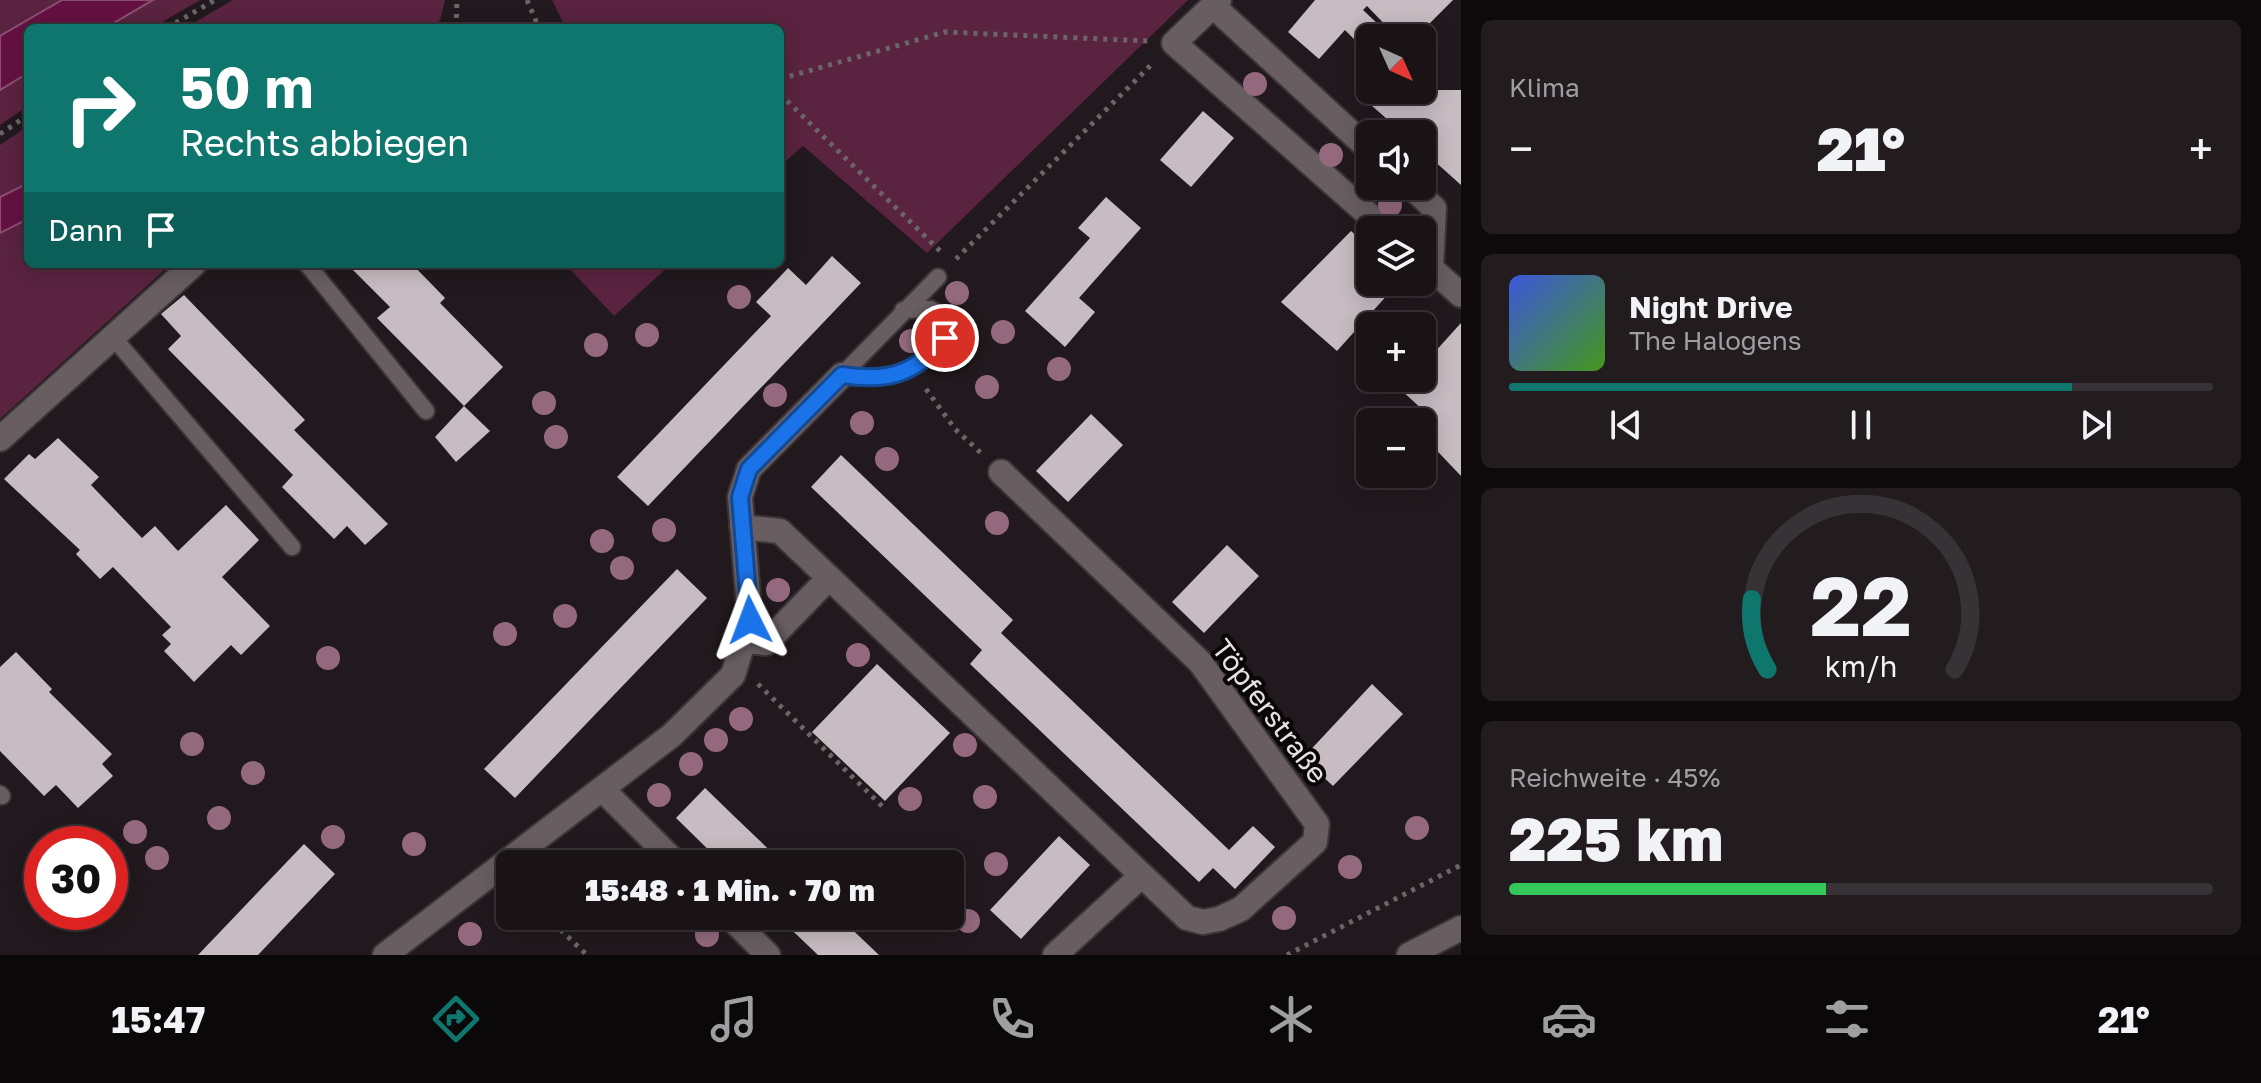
<!DOCTYPE html>
<html lang="de">
<meta charset="utf-8">
<style>
:root{--surface:#191316;--page:#221c1f;--text:#f1f3f6;--muted:#9f9ea1;--line:#373235;--accent:#0f766e}
body{margin:0;font-family:"Golos Text",sans-serif;background:var(--page);color:var(--text);height:100vh;display:flex;flex-direction:column;font-size:30px;white-space:nowrap}
*{box-sizing:border-box;margin:0}
p{font-size:26px;color:var(--muted)}
.icon{flex:none;width:44px;height:44px;fill:none;stroke:currentColor;stroke-width:2;stroke-linecap:round;stroke-linejoin:round}
.map{position:relative;flex:1;overflow:hidden}
.panel{display:flex;flex-direction:column;gap:20px;padding:20px;background:#0e0a0c;width:800px}
.panel>*{flex:none}
.hud{position:absolute;left:24px;top:24px;width:760px;height:244px;border-radius:12px;box-shadow:0 4px 20px #0003,0 0 0 2px var(--line);background:#0f766e;color:#fff;overflow:hidden}
.needle{width:52px;rotate:135deg}
.tools{position:absolute;left:1356px;top:24px;display:grid;gap:16px}
.tools a{display:grid;place-items:center;width:80px;height:80px;border-radius:12px;background:var(--surface);box-shadow:0 4px 20px #0003,0 0 0 2px var(--line);font-size:40px}
.speed{position:absolute;left:24px;top:826px;display:flex;gap:16px;font-size:40px;font-weight:700;text-align:center}
.speed>*{display:grid;place-content:center;width:104px;height:104px;border-radius:50%;background:var(--surface);box-shadow:0 4px 20px #0003,0 0 0 2px var(--line);line-height:1}
.speed .limit{border:12px solid #d22;background:#fff;color:#111}
.pin{position:absolute;display:grid;place-items:center;width:68px;height:68px;color:#fff;margin:-34px;border:4px solid #fff;border-radius:50%;box-shadow:0 2px 8px #0007}
.me{position:absolute;width:88px;margin:-44px;rotate:357deg;stroke-linejoin:round;filter:drop-shadow(0 0 6px #0008)}
.turn{display:flex;align-items:center;gap:28px;height:168px;padding:0 24px;font-size:36px}
.turn .icon{width:104px;height:104px;stroke-width:2.5}
.turn b{display:block;font-size:56px;line-height:68px}
.then{display:flex;align-items:center;height:76px;padding:0 24px;background:#0003;gap:16px;font-size:30px}
.big{font-size:60px;font-weight:800;line-height:1.1}
.panel .card{flex:1;display:flex;flex-direction:column;justify-content:center;gap:12px;min-width:0;padding:0 28px;border-radius:12px;background:var(--page)}
.panel .dial{align-items:center;gap:0}
.dial svg{height:208px;overflow:visible;fill:none;stroke:var(--line);stroke-width:7;stroke-linecap:round;text-anchor:middle}
.dial text{fill:var(--text);stroke:none}
.song{display:flex;align-items:center;gap:24px}
.cover{width:96px;height:96px;border-radius:12px;background:linear-gradient(135deg,hsl(230 70% 55%),hsl(100 70% 35%))}
.played{height:8px;border-radius:4px;background:linear-gradient(90deg,var(--accent) 80%,var(--line) 80%)}
.keys{display:flex;justify-content:space-around;direction:ltr}
.heat{display:flex;justify-content:space-between;align-items:center;font-size:44px;direction:ltr}
.charge{height:12px;border-radius:6px;background:linear-gradient(90deg,#34c759 45%,var(--line) 0)}
.trip{position:absolute;left:496px;top:850px;width:468px;height:80px;border-radius:12px;background:var(--surface);box-shadow:0 4px 20px #0003,0 0 0 2px var(--line);font-weight:800;line-height:80px;text-align:center}
.tabs{display:flex;height:128px;justify-content:space-around;align-items:center;background:#0a0809;color:var(--muted)}
.tabs .icon{width:56px;height:56px}
.tabs .current{color:var(--accent)}
.tabs b{font-size:36px;color:var(--text)}
main{display:flex;flex:1;min-height:0}
.map>svg:first-child{display:block}
.green{fill:#5a2340}
.water{fill:#641142;stroke:#8b4f72;stroke-width:2}
.building{fill:#c7bcc1}
.lines{fill:none;stroke-linecap:round;stroke-linejoin:round}
.lane-casing{stroke:#3b3537;stroke-width:20}
.street-casing{stroke:#3b3537;stroke-width:28}
.secondary-casing{stroke:#3b3537;stroke-width:28}
.path{stroke:#6c6568;stroke-width:5;stroke-dasharray:4 6;stroke-linecap:butt}
.lane{stroke:#685e62;stroke-width:16}
.street{stroke:#685e62;stroke-width:24}
.secondary{stroke:#685e62;stroke-width:24}
.tree{fill:#94697e}
.route-casing{stroke:#114b97;stroke-width:20}
.route{stroke:#1a73e8;stroke-width:14}
.labels{text-anchor:middle;stroke-width:8;stroke-linejoin:round;paint-order:stroke}
.street-label{font-size:28px;fill:#e7e1e3;stroke:#090607}
</style>
<main>
<div class="map">
<svg width="1461" height="955" viewBox="0 0 1461 955">
<rect width="100%" height="100%" fill="#21191d"/>
<path class="green" d="M0,0H62L0,36Z
M153,0H200L152,28H105Z
M233,0H445L440,20L432,28H185Z
M552,0H1188L927,253L803,146L780,166V28H566Z
M28,73V106L0,125V90Z
M28,126V183L0,197V145Z
M28,219V264H171L0,419V233Z
M565,264H671L614,316Z"/>
<path class="water" d="M62,0H153L105,28H28V73L0,90V36Z
M28,183V219L0,233V197Z"/>
<path class="building" d="M1315,0H1453L1415,38H1398L1367,6L1363,10L1380,26L1360,45L1345,30L1319,59L1288,32Z
M1384,90H1461V185L1422,150V134H1404L1371,105Z
M1203,111L1234,138L1191,187L1160,160Z
M1106,197L1141,228L1079,298L1095,312L1065,347L1025,311L1090,238L1078,228Z
M1351,231L1370,248V282H1399L1337,351L1281,302Z
M832,256L861,283L648,506L617,477L771,316L756,302L788,268L806,285Z
M347,264H412L445,298L440,303L503,367L464,406L377,318L390,307Z
M184,295L305,420L294,430L388,524L365,545L347,526L334,539L282,487L293,475L168,349L181,336L161,314Z
M1461,323V476L1422,435L1424,411L1388,378H1422V366Z
M464,406L490,431L456,462L435,437Z
M1091,414L1123,445L1068,502L1036,471Z
M58,438L99,477L91,485L142,538L155,526L178,551L226,505L259,540L222,577L270,626L241,655L231,645L194,682L164,651L171,644L162,635L171,627L113,567L100,579L76,554L80,550L4,479L29,454L35,459Z
M841,455L1013,620L1001,633L1229,850L1253,826L1275,847L1235,889L1213,868L1199,882L970,664L982,650L811,487Z
M1227,545L1259,576L1204,633L1172,602Z
M677,569L707,598L515,798L484,769Z
M16,652L52,689L49,692L112,754L102,764L113,776L78,808L56,785L44,796L0,751V667Z
M877,664L950,733L885,801L812,732Z
M1372,684L1403,714L1333,786L1303,758Z
M705,788L736,818L784,864H723L676,818Z
M1059,836L1090,865L1021,939L990,910Z
M304,844L335,874L258,955H198Z
M777,916H838L879,955H818Z"/>
<g class="lines">
<g class="lane-casing">
<path id="lane" d="M307,264L426,411
M112,336L292,547
M842,375C888,382 914,375 945,338L944,319L931,309L903,310
M842,375L938,277
M0,794L2,796"/>
</g>
<g class="street-casing">
<path id="street" d="M1219,0L1174,43L1386,230
M1213,6L1370,150
M1410,186L1434,208L1431,268
M1422,260L1461,295
M0,439L194,264
M742,527L780,531L1187,918L1203,922L1219,919L1241,909L1315,842L1317,824L1200,662L1001,472
M746,641L766,643L829,578
M602,789L677,864
M729,916L768,955
M385,955L672,735L733,675L750,620L740,497L749,469L842,375
M1055,955L1140,877"/>
</g>
<g class="secondary-casing">
<path id="secondary" d="M1409,955L1461,928"/>
</g>
<path class="path" d="M527,0L539,28
M167,28L215,0
M456,28L457,0
M780,79L945,32L1148,41
M780,94L940,251
M0,134L28,115
M956,259L1153,63
M926,389L955,429L982,454
M758,684L882,806
M546,916L587,955
M1287,955L1461,865"/>
<use href="#lane" class="lane"/>
<use href="#street" class="street"/>
<use href="#secondary" class="secondary"/>
</g>
<g class="tree">
<circle cx="1255" cy="84" r="12"/>
<circle cx="1331" cy="155" r="12"/>
<circle cx="1390" cy="205" r="12"/>
<circle cx="957" cy="293" r="12"/>
<circle cx="739" cy="297" r="12"/>
<circle cx="1003" cy="332" r="12"/>
<circle cx="647" cy="335" r="12"/>
<circle cx="911" cy="341" r="12"/>
<circle cx="596" cy="345" r="12"/>
<circle cx="1059" cy="369" r="12"/>
<circle cx="987" cy="387" r="12"/>
<circle cx="775" cy="395" r="12"/>
<circle cx="544" cy="403" r="12"/>
<circle cx="862" cy="423" r="12"/>
<circle cx="556" cy="437" r="12"/>
<circle cx="887" cy="459" r="12"/>
<circle cx="997" cy="523" r="12"/>
<circle cx="664" cy="530" r="12"/>
<circle cx="602" cy="541" r="12"/>
<circle cx="622" cy="568" r="12"/>
<circle cx="778" cy="590" r="12"/>
<circle cx="565" cy="616" r="12"/>
<circle cx="505" cy="634" r="12"/>
<circle cx="858" cy="655" r="12"/>
<circle cx="328" cy="658" r="12"/>
<circle cx="741" cy="719" r="12"/>
<circle cx="716" cy="740" r="12"/>
<circle cx="192" cy="744" r="12"/>
<circle cx="965" cy="745" r="12"/>
<circle cx="691" cy="764" r="12"/>
<circle cx="253" cy="773" r="12"/>
<circle cx="659" cy="795" r="12"/>
<circle cx="985" cy="797" r="12"/>
<circle cx="910" cy="799" r="12"/>
<circle cx="219" cy="818" r="12"/>
<circle cx="1417" cy="828" r="12"/>
<circle cx="135" cy="832" r="12"/>
<circle cx="333" cy="837" r="12"/>
<circle cx="414" cy="844" r="12"/>
<circle cx="157" cy="858" r="12"/>
<circle cx="996" cy="864" r="12"/>
<circle cx="1350" cy="867" r="12"/>
<circle cx="1284" cy="918" r="12"/>
<circle cx="968" cy="921" r="12"/>
<circle cx="470" cy="934" r="12"/>
<circle cx="707" cy="935" r="12"/>
</g>
<g class="lines">
<g class="route-casing">
<path id="route" d="M750,620L740,497L749,469L842,375C888,382 914,375 945,338"/>
</g>
<use href="#route" class="route"/>
</g>
<g class="labels">
<g class="street-label">
<text transform="translate(1270 711) rotate(53)" y="10">Töpferstraße</text>
</g>
</g>
</svg>
<div class="tools">
<a><svg class="needle" viewBox="-14 -14 28 28"><path d="M0-13l5 13h-10z" fill="#e53935"/><path d="M0 13l5-13h-10z" fill="#9f9ea1"/></svg></a>
<a><svg class="icon" aria-label="sound" viewBox="0 0 24 24"><path d="M4 9h4l5-4v14l-5-4H4zM17 9q2 3 0 6"/></svg></a>
<a><svg class="icon" aria-label="layers" viewBox="0 0 24 24"><path d="M12 4l9 5-9 5-9-5zM3 14l9 5 9-5"/></svg></a>
<a>+</a>
<a>−</a>
</div>
<div class="speed"><div class="limit">30</div></div>
<div class="pin" style="left:945px;top:338px;background:#d93025"><svg class="icon" aria-label="arrive" viewBox="0 0 24 24"><path d="M6 21V4h12l-3 4 3 4H6"/></svg></div>
<svg class="me" style="left:750px;top:620px" viewBox="-20 -20 40 40"><path d="M0-17L14 15 0 8-14 15z" fill="#1a73e8" stroke="#fff" stroke-width="4"/></svg>
<div class="trip">15:48 · 1 Min. · 70 m</div>
<div class="hud">
<div class="turn"><svg class="icon" aria-label="right" viewBox="0 0 24 24"><path d="M7 20v-9h11M14 6l5 5-5 5"/></svg><div><b>50 m</b>Rechts abbiegen</div></div>
<div class="then">Dann<svg class="icon" aria-label="arrive" viewBox="0 0 24 24"><path d="M6 21V4h12l-3 4 3 4H6"/></svg></div>
</div>
</div>
<section class="panel">
<div class="card"><p>Klima</p>
<div class="heat"><a>−</a><b class="big">21°</b><a>+</a></div>
</div>
<div class="card">
<div class="song"><i class="cover"></i><div><b>Night Drive</b><p>The Halogens</p></div></div>
<div class="played"></div>
<div class="keys"><svg class="icon" aria-label="previous" viewBox="0 0 24 24"><path d="M18 5L8 12l10 7zM5 5v14"/></svg><svg class="icon" aria-label="pause" viewBox="0 0 24 24"><path d="M8 5v14M16 5v14"/></svg><svg class="icon" aria-label="next" viewBox="0 0 24 24"><path d="M6 5l10 7-10 7zM19 5v14"/></svg></div>
</div>
<div class="card dial"><svg viewBox="0 0 100 80">
<path d="M14 69A42 42 0 1 1 86 69"/>
<path d="M14 69A42 42 0 0 1 8 42" stroke="#0f766e"/>
<text x="50" y="56" font-size="32" font-weight="700">22</text>
<text x="50" y="72" font-size="11">km/h</text>
</svg></div>
<div class="card"><p>Reichweite · 45%</p><b class="big">225 km</b><div class="charge"></div></div>
</section>
</main>
<nav class="tabs">
<b>15:47</b>
<svg class="icon current" aria-label="directions" viewBox="0 0 24 24"><path d="M12 3l9 9-9 9-9-9zM9 14v-3h6M13 9l2 2-2 2"/></svg>
<svg class="icon" aria-label="music" viewBox="0 0 24 24"><path d="M9 18V5l10-2v13"/><circle cx="6" cy="18" r="3"/><circle cx="16" cy="16" r="3"/></svg>
<svg class="icon" aria-label="phone" viewBox="0 0 24 24"><path d="M5 4h4l2 5-3 2q2 4 5 5l2-3 5 2v4C11 20 4 13 5 4z"/></svg>
<svg class="icon" aria-label="climate" viewBox="0 0 24 24"><path d="M12 3v18M4 7l16 10M4 17L20 7"/></svg>
<svg class="icon" aria-label="car" viewBox="0 0 24 24"><path d="M5 17H2v-5l4-1 3-4h7l3 4 3 1v5h-3M9 17h6M6 11h13"/><circle cx="7" cy="17" r="2"/><circle cx="17" cy="17" r="2"/></svg>
<svg class="icon" aria-label="filters" viewBox="0 0 24 24"><path d="M4 7h16M4 17h16"/><circle cx="9" cy="7" r="2"/><circle cx="15" cy="17" r="2"/></svg>
<b>21°</b>
</nav>
